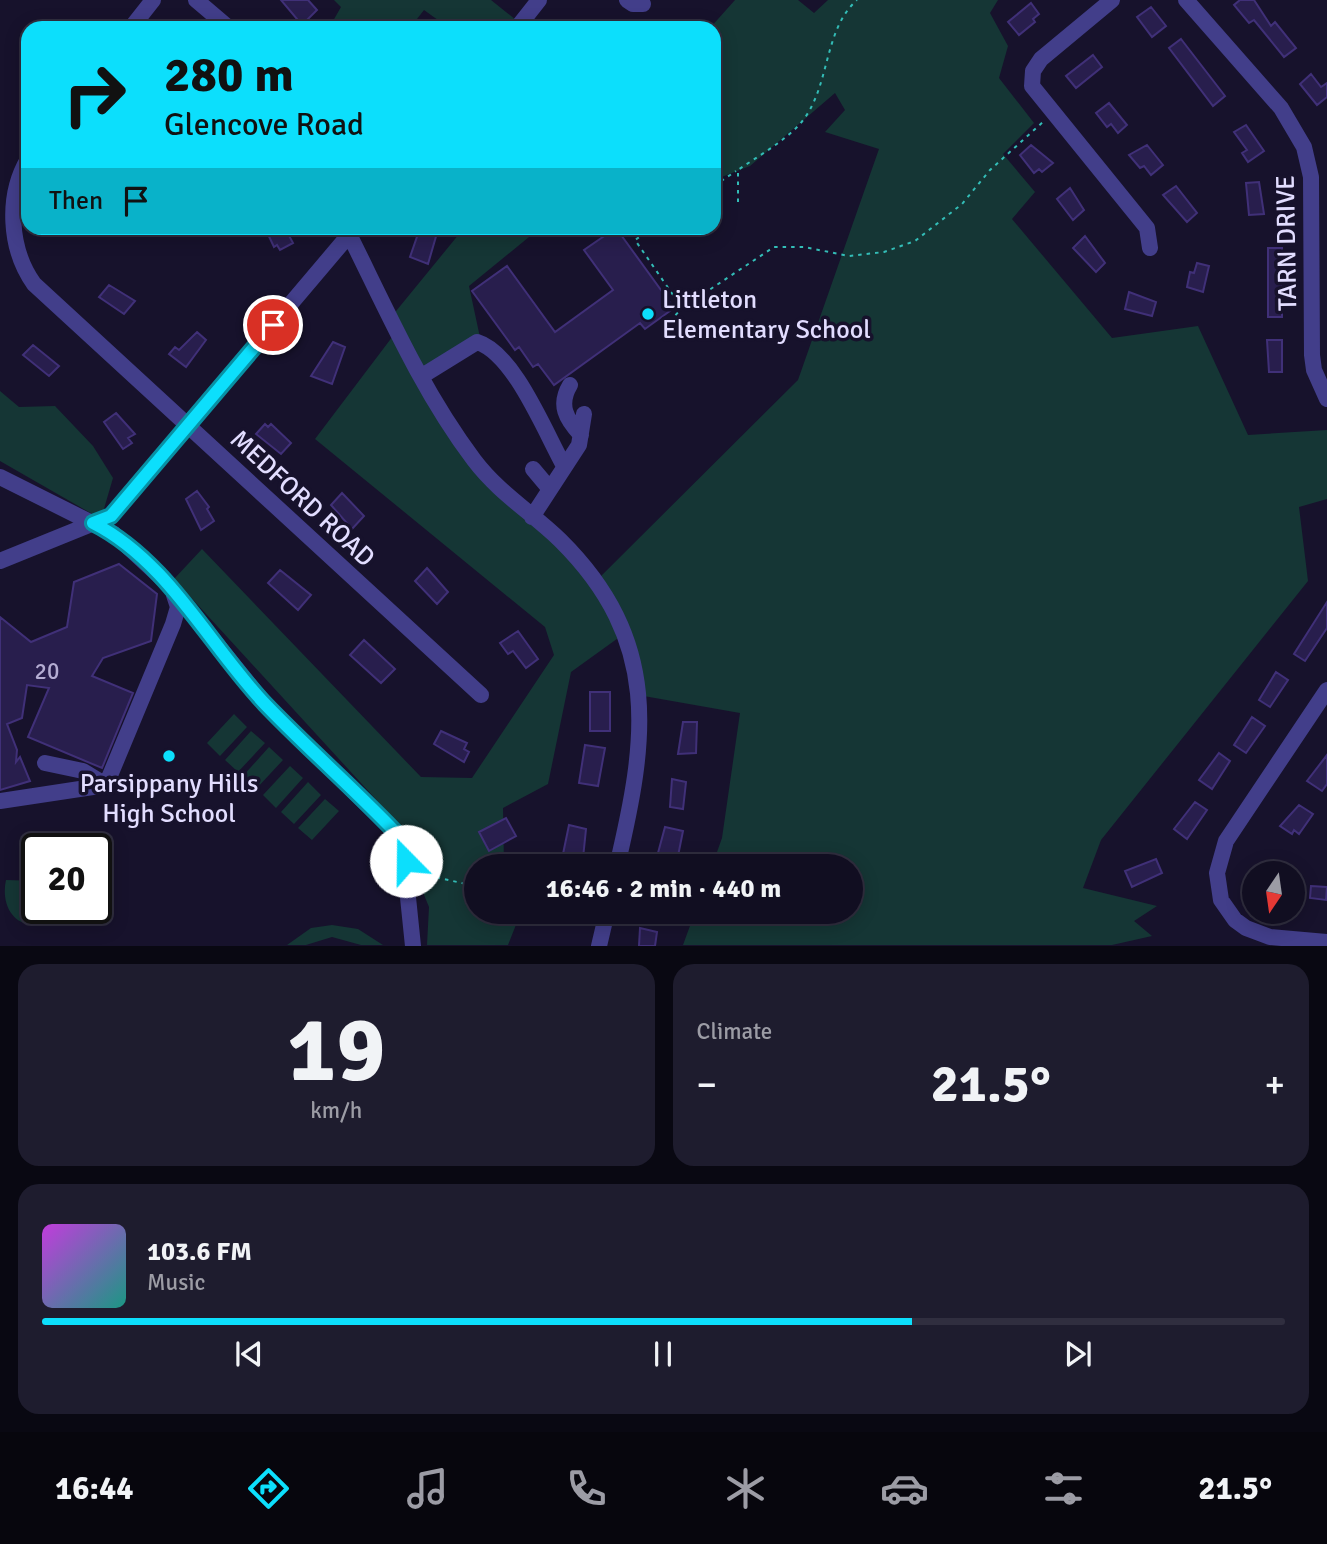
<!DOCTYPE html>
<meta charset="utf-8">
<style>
:root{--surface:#110e21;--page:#1e1c2e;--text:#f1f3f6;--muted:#9c9ca5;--line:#302e3f;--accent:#0cdffc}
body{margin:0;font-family:Signika,sans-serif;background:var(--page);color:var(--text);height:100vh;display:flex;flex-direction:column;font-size:26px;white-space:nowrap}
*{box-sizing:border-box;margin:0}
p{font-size:23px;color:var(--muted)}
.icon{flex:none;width:38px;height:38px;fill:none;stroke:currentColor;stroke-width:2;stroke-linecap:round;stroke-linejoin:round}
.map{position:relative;height:946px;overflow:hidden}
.details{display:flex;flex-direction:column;gap:18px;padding:18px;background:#090812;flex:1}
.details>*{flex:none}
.hud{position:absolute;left:21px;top:21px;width:700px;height:214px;border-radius:21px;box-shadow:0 4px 18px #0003,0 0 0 2px var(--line);background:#0cdffc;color:#111;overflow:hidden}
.needle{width:46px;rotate:193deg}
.fabs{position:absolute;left:1242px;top:861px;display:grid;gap:14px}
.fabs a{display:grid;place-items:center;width:63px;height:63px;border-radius:50%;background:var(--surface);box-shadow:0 4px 18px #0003,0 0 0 2px var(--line);font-size:35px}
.speed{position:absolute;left:21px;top:833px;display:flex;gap:14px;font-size:35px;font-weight:700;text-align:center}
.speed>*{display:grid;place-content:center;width:91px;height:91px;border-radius:50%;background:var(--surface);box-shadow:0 4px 18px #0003,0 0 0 2px var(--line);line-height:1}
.speed .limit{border:4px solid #111;border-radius:10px;background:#fff;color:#111}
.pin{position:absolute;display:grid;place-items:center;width:60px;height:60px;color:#fff;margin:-30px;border:4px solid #fff;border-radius:50%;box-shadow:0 2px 7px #0007}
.me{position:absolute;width:77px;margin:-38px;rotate:338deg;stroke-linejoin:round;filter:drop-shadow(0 0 5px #0008)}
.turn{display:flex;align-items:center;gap:24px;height:147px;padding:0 28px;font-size:32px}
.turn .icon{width:91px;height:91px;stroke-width:2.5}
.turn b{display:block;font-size:49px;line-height:60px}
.then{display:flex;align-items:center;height:66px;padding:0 28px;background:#0003;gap:14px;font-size:26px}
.big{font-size:52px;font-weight:700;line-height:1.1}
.details .card{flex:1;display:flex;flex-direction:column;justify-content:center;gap:10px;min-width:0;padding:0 24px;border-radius:21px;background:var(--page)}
.details .dial{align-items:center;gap:0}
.dial b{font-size:91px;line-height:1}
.song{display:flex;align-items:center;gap:21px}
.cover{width:84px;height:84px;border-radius:10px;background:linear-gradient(135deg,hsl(290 70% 55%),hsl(170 70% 35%))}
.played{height:7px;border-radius:4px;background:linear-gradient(90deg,var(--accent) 70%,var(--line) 70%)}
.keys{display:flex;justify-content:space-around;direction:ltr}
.heat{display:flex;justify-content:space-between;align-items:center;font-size:38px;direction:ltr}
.details .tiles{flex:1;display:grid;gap:18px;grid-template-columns:1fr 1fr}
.card:last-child{grid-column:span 2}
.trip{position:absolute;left:464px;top:854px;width:399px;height:70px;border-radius:35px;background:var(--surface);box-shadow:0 4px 18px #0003,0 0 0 2px var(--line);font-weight:700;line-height:70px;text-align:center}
.menu{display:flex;height:112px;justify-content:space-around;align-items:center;background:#07060d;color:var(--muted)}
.menu .icon{width:49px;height:49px}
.menu .active{color:var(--accent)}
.menu b{font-size:32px;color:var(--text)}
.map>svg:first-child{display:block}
.green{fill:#153635}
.building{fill:#281e4d;stroke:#403078;stroke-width:2}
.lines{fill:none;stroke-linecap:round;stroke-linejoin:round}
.path{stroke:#33bdb7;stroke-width:2;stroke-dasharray:3.5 5;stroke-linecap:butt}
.minor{stroke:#423e8a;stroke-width:16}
.route-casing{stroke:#0891a4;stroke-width:18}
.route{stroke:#0cdffc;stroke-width:12}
.poi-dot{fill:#0cdffc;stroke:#17122c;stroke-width:2.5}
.labels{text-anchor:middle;stroke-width:7;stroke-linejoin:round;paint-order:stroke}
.number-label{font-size:23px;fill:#b4add2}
.street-label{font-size:26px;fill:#e2ddff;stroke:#17122c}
.poi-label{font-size:26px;fill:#e2ddff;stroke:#17122c;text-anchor:start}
</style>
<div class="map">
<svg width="1327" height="946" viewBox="0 0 1327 946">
<rect width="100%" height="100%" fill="#17122c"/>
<path class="green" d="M334,0H491L526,28H449L424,10L410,28H329L341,7Z
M735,0H798L814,13L828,0H998L990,13L1008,46L999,78L1034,123L1003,154L1035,192L1012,219L1112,338L1198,326L1248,435L1327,430V499L1299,507L1308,581L1101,840L1083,888L1157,906L1134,921L1152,936L1112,945H683L695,912H850V866H712L722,838L740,713L638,695L621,636L571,672L548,784L503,808L504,866H476V912H521L508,945H427L429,907L413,868L415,842L174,579L202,549L421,777L472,778L554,655L545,627L315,439L399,328L392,316L464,228H540L469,286L481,342L424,376L471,460L596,581L798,380L879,149L825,132L845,110L835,93L750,166L714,180V28H710Z
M0,391L19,407L55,406L93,446L113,478L101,519L0,461Z
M234,714L247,727L220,756L207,743Z
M251,731L265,743L238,772L225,760Z
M269,747L283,760L256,789L242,777Z
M290,766L303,778L276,808L263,795Z
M308,782L321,795L294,824L281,812Z
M325,799L339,811L312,840L298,828Z
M6,880L37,881V908H45L44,922C16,932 0,906 6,880Z
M332,925L358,929L383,945H361L332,937L306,945H287L311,928Z"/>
<path class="building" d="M281,0H308L317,10L302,25Z
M1240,0H1254L1271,26L1275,22L1296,48L1284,57L1254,20L1249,23L1234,5Z
M1031,3L1039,14L1033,19L1035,22L1019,35L1008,22Z
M1151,7L1166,26L1152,37L1137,17Z
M1181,39L1225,96L1213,106L1169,48Z
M1093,55L1102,67L1076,88L1066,76Z
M1311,74L1321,87L1327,83V97L1317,105L1300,84Z
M1109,103L1127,125L1118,133L1111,124L1107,127L1096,113Z
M1246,125L1264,151L1248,162L1242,153L1247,150L1234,132Z
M1031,145L1053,163L1042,172L1039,169L1034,173L1020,155Z
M1147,145L1163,165L1151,175L1144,166L1140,168L1129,155Z
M1259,182L1264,214L1249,215L1246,183Z
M1176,186L1197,213L1187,222L1163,195Z
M1070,188L1084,210L1073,220L1057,199Z
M265,228H285L293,243L280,250L277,245L274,247Z
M424,228L437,233L428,264L410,257L419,231L423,232Z
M616,228L674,308L645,329L640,323L554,385L538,364L533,367L519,347L515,350L472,291L507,266L555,332L613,290L584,250Z
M1085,236L1105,263L1096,272L1073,248Z
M1268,248H1282V317H1268Z
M1197,263L1209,266L1203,292L1187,287L1190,272L1194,273Z
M109,285L135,301L124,314L99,297Z
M1129,292L1156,302L1152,316L1125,309Z
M197,332L206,340L186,367L169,354L175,347L179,350Z
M1267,340H1282V372H1269Z
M333,342L345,347L332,384L311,376Z
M33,345L59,366L49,376L23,355Z
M116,413L135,434L128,438L132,443L123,449L104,422Z
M265,424L268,427L271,424L291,443L281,454L256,434Z
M197,491L209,507L207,509L214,521L201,530L186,499Z
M342,493L364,516L352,529L331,505Z
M119,564L157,594L151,641L103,658L92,676L133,693L102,768L28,737L49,688L27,685L22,718L7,724L17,750L16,762L20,757L30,781L0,790V617L31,642L67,627L74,582Z
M427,568L448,592L437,604L415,581Z
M280,570L311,595L298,610L268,583Z
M1327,602V628L1305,661L1294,654Z
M518,631L538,659L526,668L513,651L508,654L500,643Z
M364,640L395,669L381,683L350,655Z
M1276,672L1288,680L1270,707L1259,700Z
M590,692H610V731H590Z
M1252,717L1265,726L1246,753L1234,745Z
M683,722H697L696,753L678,754Z
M441,731L467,743L464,749L469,752L464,762L434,744Z
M585,745L605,748L598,786L579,783Z
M1219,753L1230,761L1212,789L1199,780Z
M1327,755V784L1322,791L1307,781Z
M672,779L686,782L683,809L670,807Z
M1195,802L1207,810L1187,839L1174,829Z
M1299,805L1313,814L1299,834L1294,830L1292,834L1280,826Z
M506,818L516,836L489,851L479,832Z
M569,825L586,829L583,858L563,854Z
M665,827L683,831L676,866L655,864Z
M1156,859L1162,873L1132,887L1125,871Z
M1311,886L1327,887L1326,900L1310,898Z
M640,928L657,932L655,946H639Z"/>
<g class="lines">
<path class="path" d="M714,186L736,171
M738,202V170C758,156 782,143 799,125C831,90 822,31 857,0
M653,228L635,240L682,308L662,330
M682,308L774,247H804L849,256L884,252L915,241L962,204L990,170L1044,121
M420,874L476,886"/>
<path class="minor" d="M196,0L229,28
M627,0L633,4H643
M1112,0L1041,59L1033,71L1032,86L1147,228L1150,248
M1186,0L1281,108L1304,147L1311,177L1312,355L1314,370L1327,399
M131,28L153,0
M517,28L539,0
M28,159C6,196 9,249 34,284L481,695
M346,228C385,306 421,390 474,460C499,493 531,512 560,540C662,641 647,739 617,866
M422,376L477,342C514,353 545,432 564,466
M570,385C558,405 566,419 581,435
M533,469L549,488
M0,477L114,534L170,586L265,704L402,839L413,946
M532,517L579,445L584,414
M0,561L111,516L354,229
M1327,690L1226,841L1217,873L1221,900L1235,920L1246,928L1270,937L1327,942
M45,763L83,771L106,785
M0,801L106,785L173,624L178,607L174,595
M599,946L607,912"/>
</g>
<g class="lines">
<g class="route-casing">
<path id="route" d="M273,325L111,516L93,523C168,561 209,645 265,704C309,750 358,792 402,839L406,861"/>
</g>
<use href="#route" class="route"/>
</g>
<g class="poi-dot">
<circle cx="648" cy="314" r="7"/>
<circle cx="169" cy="756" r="7"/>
</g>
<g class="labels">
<g class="number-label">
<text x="47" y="679">20</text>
</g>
<g class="street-label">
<text transform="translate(1286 243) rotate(-91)" y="9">TARN DRIVE</text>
<text transform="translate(303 498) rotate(43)" y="9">MEDFORD ROAD</text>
</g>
<g class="poi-label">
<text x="662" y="308">Littleton<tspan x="662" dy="30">Elementary School</tspan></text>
<text x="169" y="792" text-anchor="middle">Parsippany Hills<tspan x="169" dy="30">High School</tspan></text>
</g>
</g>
</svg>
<div class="fabs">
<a><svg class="needle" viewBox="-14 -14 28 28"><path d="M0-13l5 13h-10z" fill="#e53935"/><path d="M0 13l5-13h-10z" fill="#9c9ca5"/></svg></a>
</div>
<div class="speed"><div class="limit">20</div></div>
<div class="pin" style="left:273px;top:325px;background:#d93025"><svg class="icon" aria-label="arrive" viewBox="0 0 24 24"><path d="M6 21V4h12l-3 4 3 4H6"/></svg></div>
<svg class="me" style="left:406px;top:861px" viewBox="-20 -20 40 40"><circle r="19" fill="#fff"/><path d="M0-13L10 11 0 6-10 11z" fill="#0cdffc"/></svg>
<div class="trip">16:46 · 2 min · 440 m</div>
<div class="hud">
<div class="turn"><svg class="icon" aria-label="right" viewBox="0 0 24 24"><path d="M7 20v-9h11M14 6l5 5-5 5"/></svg><div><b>280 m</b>Glencove Road</div></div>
<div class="then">Then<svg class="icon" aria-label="arrive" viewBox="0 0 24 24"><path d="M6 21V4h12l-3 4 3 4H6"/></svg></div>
</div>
</div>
<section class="details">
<div class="tiles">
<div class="card dial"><b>19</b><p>km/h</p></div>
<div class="card"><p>Climate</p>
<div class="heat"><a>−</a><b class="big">21.5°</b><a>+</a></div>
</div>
<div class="card">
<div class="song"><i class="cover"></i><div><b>103.6 FM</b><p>Music</p></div></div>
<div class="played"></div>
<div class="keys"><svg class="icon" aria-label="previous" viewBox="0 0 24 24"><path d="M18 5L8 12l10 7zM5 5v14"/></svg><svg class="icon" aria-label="pause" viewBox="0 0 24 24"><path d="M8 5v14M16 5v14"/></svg><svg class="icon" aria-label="next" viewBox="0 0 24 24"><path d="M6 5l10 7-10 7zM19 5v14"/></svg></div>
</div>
</div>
</section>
<nav class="menu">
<b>16:44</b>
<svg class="icon active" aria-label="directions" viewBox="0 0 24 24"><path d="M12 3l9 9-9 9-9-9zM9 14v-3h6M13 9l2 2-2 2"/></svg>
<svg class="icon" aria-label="music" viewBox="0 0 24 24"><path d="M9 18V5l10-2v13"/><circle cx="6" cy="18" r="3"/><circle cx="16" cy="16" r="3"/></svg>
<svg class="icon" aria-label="phone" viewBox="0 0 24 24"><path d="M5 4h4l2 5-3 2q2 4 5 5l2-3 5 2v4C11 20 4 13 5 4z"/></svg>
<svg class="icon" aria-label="climate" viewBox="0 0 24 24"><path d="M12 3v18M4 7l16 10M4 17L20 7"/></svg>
<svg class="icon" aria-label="car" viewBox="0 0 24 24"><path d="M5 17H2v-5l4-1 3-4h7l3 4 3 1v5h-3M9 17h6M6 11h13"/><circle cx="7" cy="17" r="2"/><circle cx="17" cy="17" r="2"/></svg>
<svg class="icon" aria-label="filters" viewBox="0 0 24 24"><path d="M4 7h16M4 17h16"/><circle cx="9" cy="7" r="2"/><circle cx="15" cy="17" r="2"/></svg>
<b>21.5°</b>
</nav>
